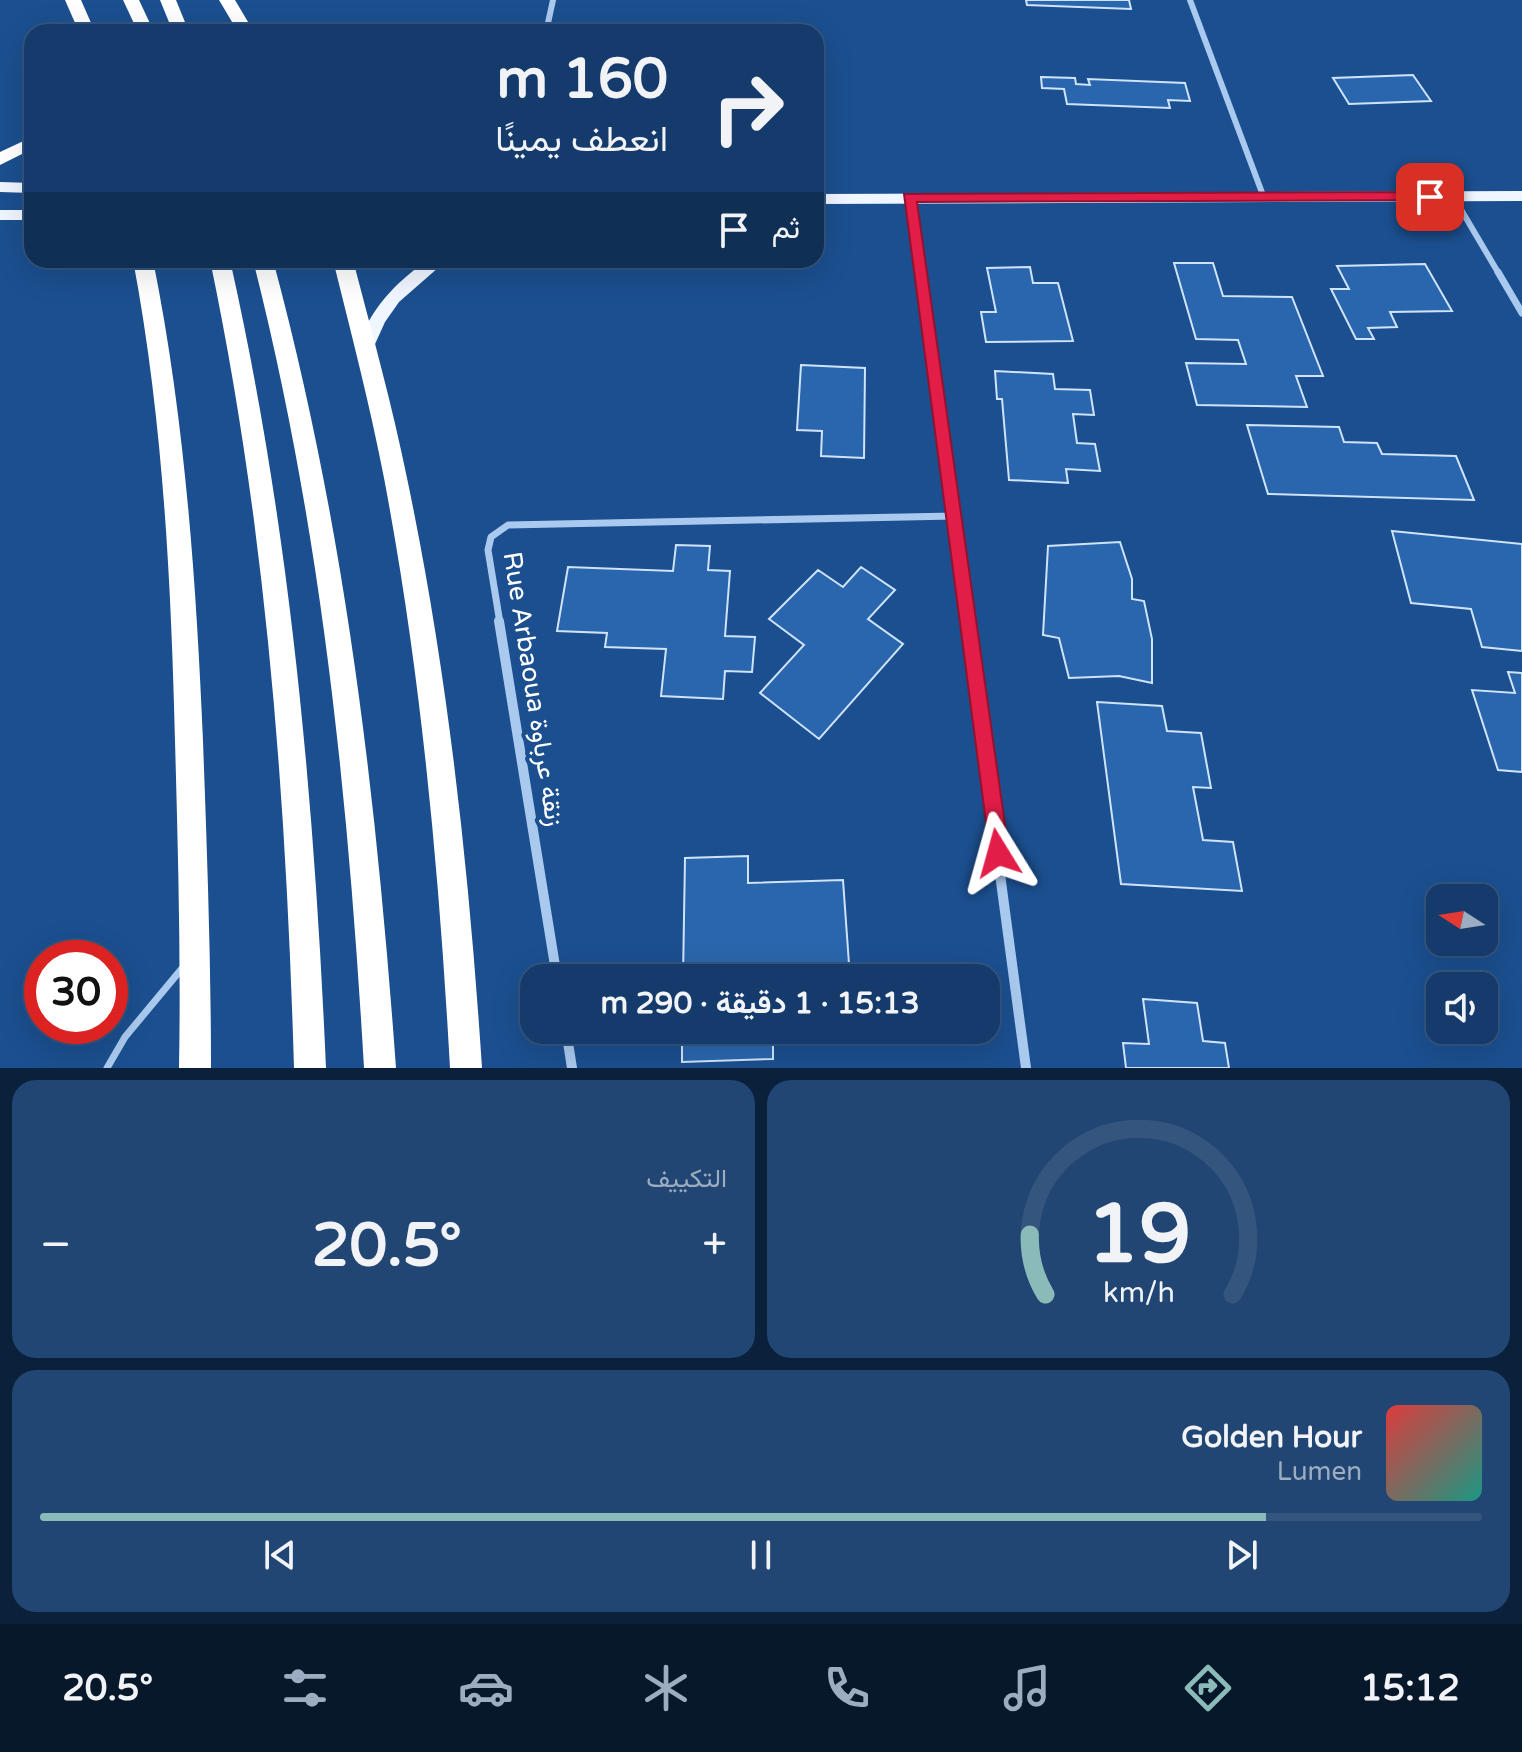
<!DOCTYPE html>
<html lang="ar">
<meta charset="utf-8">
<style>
:root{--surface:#143b6b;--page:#214673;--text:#f1f3f6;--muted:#9dadc1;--line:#33557e;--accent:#8bbbb9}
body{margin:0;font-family:"Varela Round",Vazirmatn,sans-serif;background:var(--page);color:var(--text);direction:rtl;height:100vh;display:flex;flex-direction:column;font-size:30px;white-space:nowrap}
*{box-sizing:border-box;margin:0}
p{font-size:26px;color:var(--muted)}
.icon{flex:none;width:44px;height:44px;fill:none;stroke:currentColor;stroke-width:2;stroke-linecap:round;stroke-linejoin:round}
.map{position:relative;height:1068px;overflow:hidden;direction:ltr}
.drawer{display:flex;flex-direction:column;gap:12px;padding:12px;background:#0b203b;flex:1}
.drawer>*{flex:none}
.top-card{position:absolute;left:24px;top:24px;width:800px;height:244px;border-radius:24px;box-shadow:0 8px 32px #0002,0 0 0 2px var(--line);direction:rtl;background:#143b6b;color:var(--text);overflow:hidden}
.needle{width:52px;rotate:282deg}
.fabs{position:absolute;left:1426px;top:884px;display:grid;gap:16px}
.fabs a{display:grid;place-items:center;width:72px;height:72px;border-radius:16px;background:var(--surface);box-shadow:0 8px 32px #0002,0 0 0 2px var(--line);font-size:40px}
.speed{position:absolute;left:24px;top:940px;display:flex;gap:16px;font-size:40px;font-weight:700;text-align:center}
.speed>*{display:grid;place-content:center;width:104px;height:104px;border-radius:50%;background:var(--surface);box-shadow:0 8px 32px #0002,0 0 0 2px var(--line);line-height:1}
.speed .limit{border:12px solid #d22;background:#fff;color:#111}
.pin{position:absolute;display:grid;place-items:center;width:68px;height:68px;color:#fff;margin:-34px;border-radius:16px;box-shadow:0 4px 12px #0006}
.me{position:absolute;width:88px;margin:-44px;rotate:352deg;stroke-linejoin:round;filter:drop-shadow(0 0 6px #0008)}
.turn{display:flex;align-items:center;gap:28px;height:168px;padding:0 24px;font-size:36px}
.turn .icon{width:104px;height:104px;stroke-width:2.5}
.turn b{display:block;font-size:56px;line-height:68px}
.then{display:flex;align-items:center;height:76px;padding:0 24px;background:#0003;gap:16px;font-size:30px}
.big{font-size:60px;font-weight:700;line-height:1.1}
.drawer .widget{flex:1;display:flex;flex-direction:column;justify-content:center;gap:12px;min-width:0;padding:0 28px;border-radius:24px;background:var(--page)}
.drawer .dial{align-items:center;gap:0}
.dial svg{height:208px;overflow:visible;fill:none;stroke:var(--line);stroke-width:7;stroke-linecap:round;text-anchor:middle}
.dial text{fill:var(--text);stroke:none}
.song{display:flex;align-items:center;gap:24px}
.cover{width:96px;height:96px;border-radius:12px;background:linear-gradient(135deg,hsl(0 70% 55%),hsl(170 70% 35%))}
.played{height:8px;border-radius:4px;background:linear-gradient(90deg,var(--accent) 85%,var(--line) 85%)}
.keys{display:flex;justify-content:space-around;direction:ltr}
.heat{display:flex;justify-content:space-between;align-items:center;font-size:44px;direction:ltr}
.drawer .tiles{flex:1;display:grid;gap:12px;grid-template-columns:1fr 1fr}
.widget:last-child{grid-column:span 2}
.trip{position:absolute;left:520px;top:964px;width:480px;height:80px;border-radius:24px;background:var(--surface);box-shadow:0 8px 32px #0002,0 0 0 2px var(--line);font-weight:700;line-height:80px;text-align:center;direction:rtl}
.tabs{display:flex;height:128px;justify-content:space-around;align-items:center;background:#08182b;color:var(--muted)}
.tabs .icon{width:56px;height:56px}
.tabs .active{color:var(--accent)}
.tabs b{font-size:36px;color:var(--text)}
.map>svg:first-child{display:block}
.building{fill:#2a66ad;stroke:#cfe3fa;stroke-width:2}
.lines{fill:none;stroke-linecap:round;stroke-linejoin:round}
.path{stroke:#a9c9ee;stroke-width:4;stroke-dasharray:3 4;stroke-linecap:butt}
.lane{stroke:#a9c9ee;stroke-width:7}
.street-far2{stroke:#a9c9ee;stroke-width:6}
.street-far1{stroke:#a9c9ee;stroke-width:7}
.street{stroke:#a9c9ee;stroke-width:10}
.primary{fill:#f0f6ff;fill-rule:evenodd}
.highway{fill:#fff;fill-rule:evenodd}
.route{fill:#e11d48;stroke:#92132f;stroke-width:2}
.labels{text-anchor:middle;stroke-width:8;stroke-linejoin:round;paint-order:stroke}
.street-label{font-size:26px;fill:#fff;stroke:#1b4f8f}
</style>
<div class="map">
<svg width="1522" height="1068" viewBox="0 0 1522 1068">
<rect width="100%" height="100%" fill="#1b4f8f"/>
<path class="building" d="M1026,0H1129L1131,9L1027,5Z
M1413,75L1431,101L1349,104L1333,78Z
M1041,77L1075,78L1076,84L1090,85L1088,79L1185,83L1190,101L1168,100L1170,108L1067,104L1064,89L1042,88Z
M1174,263H1213L1223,296L1292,297L1323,376H1296L1307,407L1197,405L1186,363L1246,364L1238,340L1196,339Z
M1425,264L1452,311L1390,312L1397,327L1368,328L1374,339H1356L1331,289H1349L1337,266Z
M1030,267L1033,283H1058L1073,341L986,342L981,312H996L987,268Z
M801,365L865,368L864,458L821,456L822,431L797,430Z
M995,371L1053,374L1055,389L1090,390L1094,415L1073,414L1077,443L1095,444L1100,471L1066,469L1068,483L1009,480L1002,399H997Z
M1247,425L1339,427L1344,442L1377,443L1382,454L1456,456L1474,500L1268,494Z
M1392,531L1522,544V651L1482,647L1471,609L1411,603Z
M1120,542L1132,579V599L1144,601L1152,639V683L1119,676L1069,678L1059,638L1043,635L1048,546Z
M676,545L710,546L708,570L730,571L725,636L755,637L752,672L725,671L723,699L661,696L666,649L605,647L607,633L557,631L568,567L673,571Z
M861,567L895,590L868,619L903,644L819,739L760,693L804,645L769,619L818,570L843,587Z
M1508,672L1522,673V772L1498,770L1472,690L1515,693Z
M1097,702L1162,706L1167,731L1201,733L1211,788L1193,787L1203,840L1233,842L1242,891L1121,884Z
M748,856V883L843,880L850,978H683L685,858Z
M1143,999L1197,1003L1203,1041L1225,1043L1229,1068H1126L1123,1043L1149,1044Z
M682,1030H773V1059L682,1062Z"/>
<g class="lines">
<path class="path" d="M475,262L479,260"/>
<path class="lane" d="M107,1068L125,1037L184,966"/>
<path class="street-far2" d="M1190,0L1264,198
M546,32L553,0
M1453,196L1499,274
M909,198L919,274"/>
<path class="street-far1" d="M919,272L966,623
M1498,272L1522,313
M500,623L488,550L491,537L508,525L954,516"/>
<path class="street" d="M499,621L557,978
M966,621L1026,1068
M566,1030L572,1068"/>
<path class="primary" d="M0,182L32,183V193L0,192Z
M1522,191V201L816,204V194Z
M0,210H32V220H0Z
M428,260H447L399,302L385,322L371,353H359L356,349C370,310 394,283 428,260Z"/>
<path class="highway" d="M65,0H81L95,32H79Z
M123,0H139L154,32H138Z
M160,0H176L189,32H173Z
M219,0H235L254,32H238Z
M32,137V149L0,165V152Z
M133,260H153C185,419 196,579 203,741C207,850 211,959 211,1068H179C181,959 178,850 175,741C171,580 163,419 133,260Z
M210,260H230C290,527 314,795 326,1068H294C286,795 266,527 210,260Z
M253,260H273C345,527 376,792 396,1068H364C348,793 321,528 253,260Z
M333,260H353C372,333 392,404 407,478C448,673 469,870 482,1068H450C439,870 421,673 384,478C370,405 351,333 333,260Z"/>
</g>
<path class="route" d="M1430,192L1437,197L1435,200L917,202L1009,853L1006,861L998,864L991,861L904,194Z"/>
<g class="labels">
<g class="street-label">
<text transform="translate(534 689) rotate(81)" y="9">Rue Arbaoua زنقة عرباوة</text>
</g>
</g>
</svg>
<div class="fabs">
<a><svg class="needle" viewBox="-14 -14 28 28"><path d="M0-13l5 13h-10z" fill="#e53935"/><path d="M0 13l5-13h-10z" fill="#9dadc1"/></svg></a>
<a><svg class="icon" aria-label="sound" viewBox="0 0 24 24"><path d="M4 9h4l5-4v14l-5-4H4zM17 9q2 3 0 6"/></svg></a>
</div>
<div class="speed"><div class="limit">30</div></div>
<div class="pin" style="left:1430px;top:197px;background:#d93025"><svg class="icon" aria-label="arrive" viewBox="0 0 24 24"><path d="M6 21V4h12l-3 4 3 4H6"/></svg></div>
<svg class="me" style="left:998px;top:853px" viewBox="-20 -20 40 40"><path d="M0-17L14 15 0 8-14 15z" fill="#e11d48" stroke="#fff" stroke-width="4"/></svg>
<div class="trip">15:13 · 1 دقيقة · 290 m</div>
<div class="top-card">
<div class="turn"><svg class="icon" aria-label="right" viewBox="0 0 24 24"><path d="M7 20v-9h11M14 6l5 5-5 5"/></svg><div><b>160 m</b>انعطف يمينًا</div></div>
<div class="then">ثم<svg class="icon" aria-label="arrive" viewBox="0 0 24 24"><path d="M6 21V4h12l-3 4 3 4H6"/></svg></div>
</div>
</div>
<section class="drawer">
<div class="tiles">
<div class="widget dial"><svg viewBox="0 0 100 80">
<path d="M14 69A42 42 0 1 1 86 69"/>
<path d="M14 69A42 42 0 0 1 8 46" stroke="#8bbbb9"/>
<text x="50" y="56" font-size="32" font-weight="700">19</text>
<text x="50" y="72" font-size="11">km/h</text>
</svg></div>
<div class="widget"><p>التكييف</p>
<div class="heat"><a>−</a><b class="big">20.5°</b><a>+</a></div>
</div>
<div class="widget">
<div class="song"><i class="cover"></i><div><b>Golden Hour</b><p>Lumen</p></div></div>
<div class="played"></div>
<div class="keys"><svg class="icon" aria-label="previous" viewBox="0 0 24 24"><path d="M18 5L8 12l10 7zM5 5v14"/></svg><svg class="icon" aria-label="pause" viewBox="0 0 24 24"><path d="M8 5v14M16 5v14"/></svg><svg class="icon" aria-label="next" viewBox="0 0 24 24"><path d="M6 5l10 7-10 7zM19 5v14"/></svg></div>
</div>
</div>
</section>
<nav class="tabs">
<b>15:12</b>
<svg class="icon active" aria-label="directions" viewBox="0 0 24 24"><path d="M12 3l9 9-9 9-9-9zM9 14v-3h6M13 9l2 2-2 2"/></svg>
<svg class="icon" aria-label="music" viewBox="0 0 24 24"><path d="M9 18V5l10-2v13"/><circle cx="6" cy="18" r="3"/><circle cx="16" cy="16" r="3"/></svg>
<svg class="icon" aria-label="phone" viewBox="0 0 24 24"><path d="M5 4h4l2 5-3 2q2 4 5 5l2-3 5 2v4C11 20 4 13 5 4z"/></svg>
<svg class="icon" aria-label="climate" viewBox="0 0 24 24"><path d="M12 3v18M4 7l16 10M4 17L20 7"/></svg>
<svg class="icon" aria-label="car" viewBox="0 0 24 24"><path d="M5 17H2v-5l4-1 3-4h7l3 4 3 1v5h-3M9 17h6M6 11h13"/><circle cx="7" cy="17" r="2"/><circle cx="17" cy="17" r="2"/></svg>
<svg class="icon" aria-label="filters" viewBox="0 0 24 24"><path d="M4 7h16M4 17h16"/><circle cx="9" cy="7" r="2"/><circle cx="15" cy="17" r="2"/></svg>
<b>20.5°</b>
</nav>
